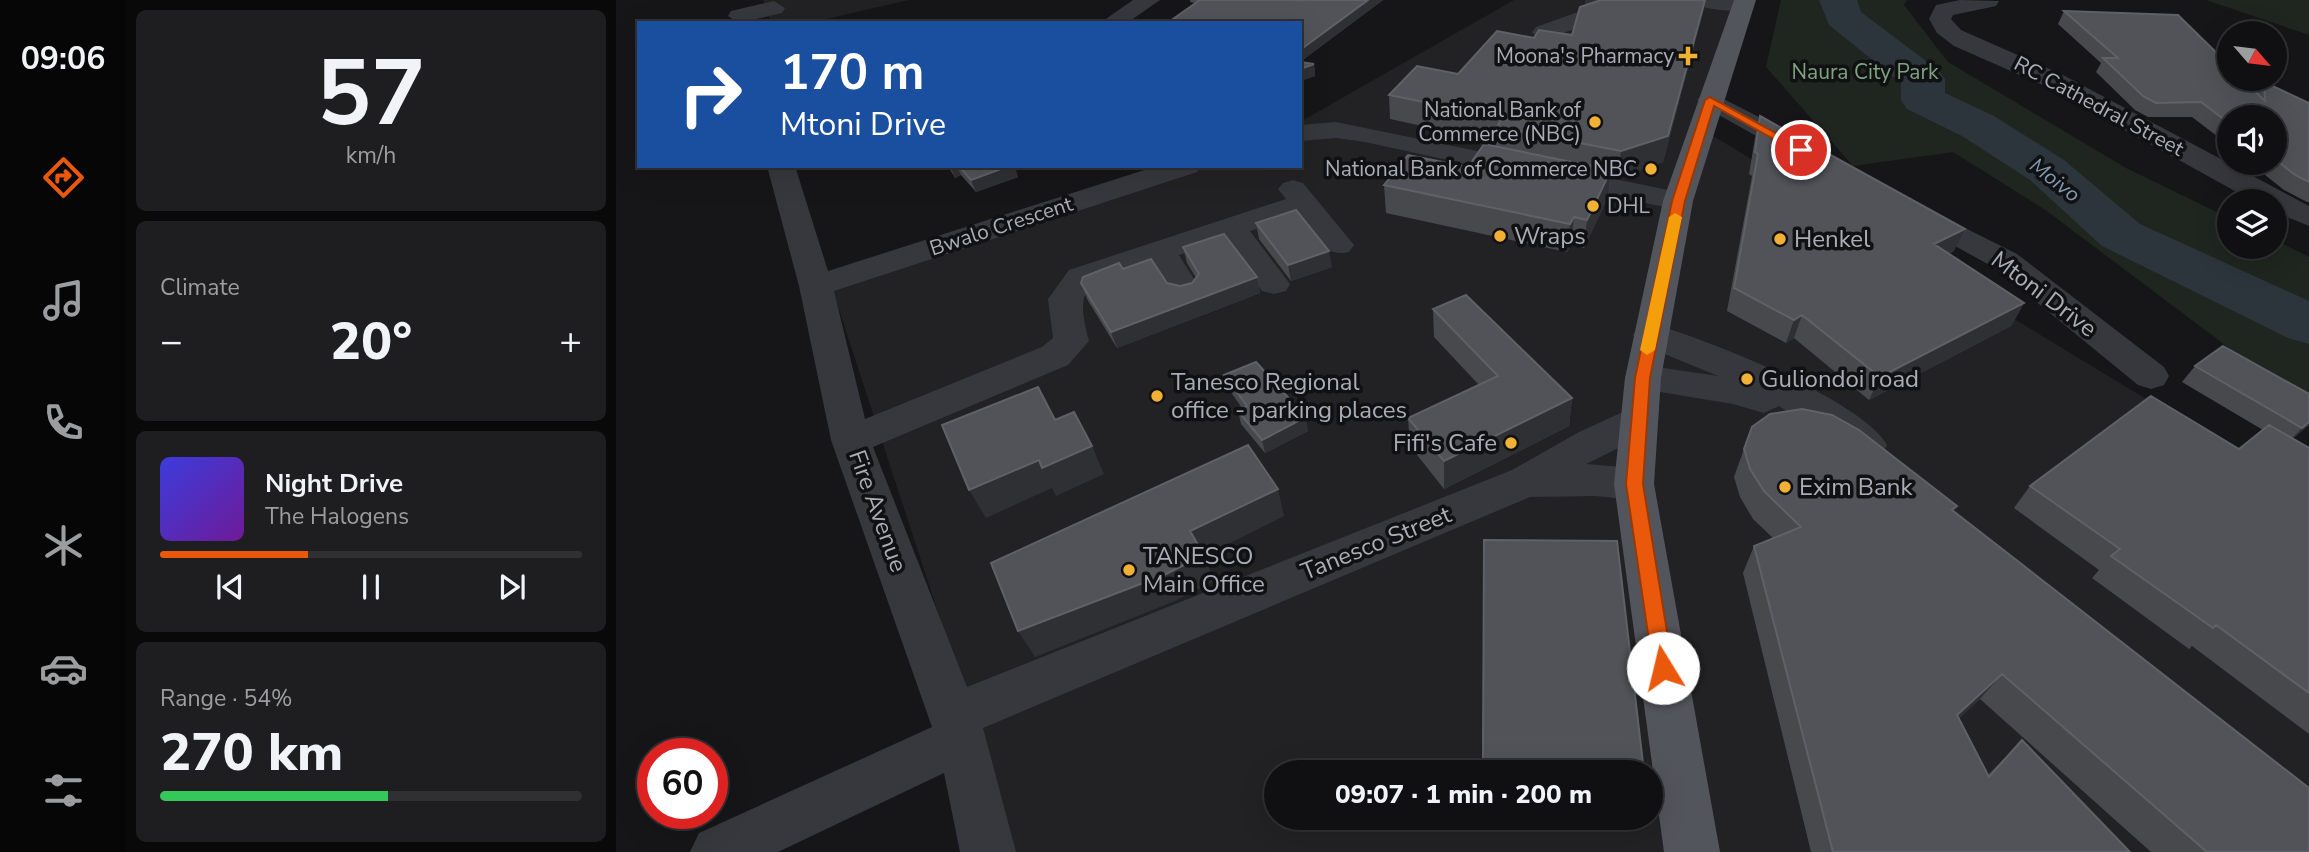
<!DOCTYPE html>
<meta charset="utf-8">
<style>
:root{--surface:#101012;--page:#1e1e20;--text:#f1f3f6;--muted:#9c9d9f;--line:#303032;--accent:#ea580c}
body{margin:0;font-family:"Nunito Sans",sans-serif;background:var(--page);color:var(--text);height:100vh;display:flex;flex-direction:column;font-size:26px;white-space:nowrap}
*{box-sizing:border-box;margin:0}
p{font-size:23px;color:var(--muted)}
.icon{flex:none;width:38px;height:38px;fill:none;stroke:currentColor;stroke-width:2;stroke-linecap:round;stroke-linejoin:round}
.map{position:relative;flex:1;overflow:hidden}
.sheet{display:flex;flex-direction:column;gap:10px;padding:10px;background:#09090a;width:490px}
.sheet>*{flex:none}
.top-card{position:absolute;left:21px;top:21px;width:665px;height:147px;border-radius:0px;box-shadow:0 7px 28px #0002,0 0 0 2px var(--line);background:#1a4fa0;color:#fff;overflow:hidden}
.needle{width:46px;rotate:118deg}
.controls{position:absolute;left:1601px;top:21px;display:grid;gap:14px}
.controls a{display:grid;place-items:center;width:70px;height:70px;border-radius:50%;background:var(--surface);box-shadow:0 7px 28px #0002,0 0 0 2px var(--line);font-size:35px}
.speed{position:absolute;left:21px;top:738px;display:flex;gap:14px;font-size:35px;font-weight:700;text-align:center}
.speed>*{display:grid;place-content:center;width:91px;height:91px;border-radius:50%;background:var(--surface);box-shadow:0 7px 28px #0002,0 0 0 2px var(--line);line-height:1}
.speed .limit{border:10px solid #d22;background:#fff;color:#111}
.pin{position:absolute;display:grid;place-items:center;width:60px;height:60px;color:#fff;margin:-30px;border:4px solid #fff;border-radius:50%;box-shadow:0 2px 7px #0007}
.me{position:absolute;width:77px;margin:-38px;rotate:351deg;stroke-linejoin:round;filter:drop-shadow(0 0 5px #0008)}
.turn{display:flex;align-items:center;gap:24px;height:147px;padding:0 28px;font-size:32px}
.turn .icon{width:91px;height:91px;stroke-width:2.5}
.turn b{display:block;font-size:49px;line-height:60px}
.big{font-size:52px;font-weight:800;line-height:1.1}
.sheet .widget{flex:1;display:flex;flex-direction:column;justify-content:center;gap:10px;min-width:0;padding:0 24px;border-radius:10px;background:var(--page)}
.sheet .dial{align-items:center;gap:0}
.dial b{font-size:91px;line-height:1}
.song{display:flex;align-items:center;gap:21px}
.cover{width:84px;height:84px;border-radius:10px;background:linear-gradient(135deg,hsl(240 70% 55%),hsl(280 70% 35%))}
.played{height:7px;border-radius:4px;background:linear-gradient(90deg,var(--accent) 35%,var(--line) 35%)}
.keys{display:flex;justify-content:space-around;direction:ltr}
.heat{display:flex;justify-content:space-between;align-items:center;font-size:38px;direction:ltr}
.charge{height:10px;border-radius:5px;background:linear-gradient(90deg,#34c759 54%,var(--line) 0)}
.trip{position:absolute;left:648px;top:760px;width:399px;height:70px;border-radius:35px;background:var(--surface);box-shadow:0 7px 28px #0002,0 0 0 2px var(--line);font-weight:800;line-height:70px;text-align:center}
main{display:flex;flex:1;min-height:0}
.dock{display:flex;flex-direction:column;width:126px;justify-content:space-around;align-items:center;background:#060607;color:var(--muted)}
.dock .icon{width:49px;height:49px}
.dock .active{color:var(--accent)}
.dock b{font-size:32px;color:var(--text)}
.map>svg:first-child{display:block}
.built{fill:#222225;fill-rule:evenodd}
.green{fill:#1e261f}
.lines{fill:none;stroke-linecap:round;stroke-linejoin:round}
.river{fill:#2c353c;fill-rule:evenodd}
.minor{fill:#37383d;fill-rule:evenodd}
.major{fill:#53555c;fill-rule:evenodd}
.wall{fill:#47494d}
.shaded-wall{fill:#2f3033}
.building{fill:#525359;stroke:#5f6168;stroke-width:2}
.route{fill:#ea580c;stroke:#983908;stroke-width:2}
.slow{fill:#f59e0b}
.poi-dot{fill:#f2b134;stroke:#111113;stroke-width:2.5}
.labels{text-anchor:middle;stroke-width:7;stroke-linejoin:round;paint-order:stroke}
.far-poi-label{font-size:21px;fill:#a8adb8;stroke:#111113;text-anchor:end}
.far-park-label{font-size:21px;fill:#7fa381;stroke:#111113}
.far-street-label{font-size:21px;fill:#a8adb8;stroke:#111113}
.far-water-label{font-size:21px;font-style:italic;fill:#7f9bb3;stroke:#111113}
.poi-label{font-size:24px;fill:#a8adb8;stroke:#111113;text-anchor:start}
.street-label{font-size:24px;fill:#a8adb8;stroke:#111113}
</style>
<main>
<nav class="dock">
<b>09:06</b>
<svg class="icon active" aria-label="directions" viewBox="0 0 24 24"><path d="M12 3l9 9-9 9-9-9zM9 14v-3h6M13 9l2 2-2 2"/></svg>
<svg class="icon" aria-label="music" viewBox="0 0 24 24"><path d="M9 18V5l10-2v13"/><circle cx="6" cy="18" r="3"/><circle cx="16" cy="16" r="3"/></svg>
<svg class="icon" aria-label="phone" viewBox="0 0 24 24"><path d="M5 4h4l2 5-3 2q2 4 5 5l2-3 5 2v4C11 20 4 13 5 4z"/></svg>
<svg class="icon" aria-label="climate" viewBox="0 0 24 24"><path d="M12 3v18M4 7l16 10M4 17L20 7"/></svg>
<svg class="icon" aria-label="car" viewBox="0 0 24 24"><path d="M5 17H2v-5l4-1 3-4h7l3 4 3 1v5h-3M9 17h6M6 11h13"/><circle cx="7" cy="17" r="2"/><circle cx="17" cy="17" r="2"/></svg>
<svg class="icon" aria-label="filters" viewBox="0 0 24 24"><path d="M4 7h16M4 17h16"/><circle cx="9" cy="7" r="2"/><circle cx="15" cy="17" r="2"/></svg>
</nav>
<section class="sheet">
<div class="widget dial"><b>57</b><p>km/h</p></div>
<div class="widget"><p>Climate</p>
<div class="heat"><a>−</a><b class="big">20°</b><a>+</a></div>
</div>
<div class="widget">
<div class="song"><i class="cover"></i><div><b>Night Drive</b><p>The Halogens</p></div></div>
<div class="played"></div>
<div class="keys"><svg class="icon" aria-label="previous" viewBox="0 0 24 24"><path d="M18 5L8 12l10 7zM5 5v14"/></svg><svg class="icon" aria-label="pause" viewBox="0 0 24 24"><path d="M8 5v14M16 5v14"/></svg><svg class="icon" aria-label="next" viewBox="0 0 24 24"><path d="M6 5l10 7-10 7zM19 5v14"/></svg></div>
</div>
<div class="widget"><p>Range · 54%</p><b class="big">270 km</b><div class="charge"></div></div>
</section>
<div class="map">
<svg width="1693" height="852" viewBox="0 0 1693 852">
<rect width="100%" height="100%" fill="#161618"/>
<path class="built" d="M147,0H293L193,23H155Z
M898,0H1137L1094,134L1693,498V852H390L367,750L214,282L566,166H684V122ZM660,772H1034V817H660Z"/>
<path class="green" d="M1165,0H1291L1288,5L1332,62L1510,168L1613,218L1614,247H1659V240L1693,257V408L1428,209L1337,152L1237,166L1150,67Z
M1590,0H1693V35Z"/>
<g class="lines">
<path class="river" d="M1203,0H1241L1245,12L1322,70L1329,79V93L1378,116L1448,160L1524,224L1693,301V344L1672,338L1486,246L1414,180L1346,136L1291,109L1285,100V83L1213,25Z"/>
<path class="minor" d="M517,0H544L511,23H484Z
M996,0H1028L1025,5L936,37H920L916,32L920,27Z
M1073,0H1134L1138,5C1131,15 1080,10 1073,0Z
M1344,0L1383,1L1380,6L1337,15L1335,19L1345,30L1447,75L1693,206V226L1659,212V201H1637L1429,86L1338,46L1321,33L1313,19L1320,5Z
M158,1L169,8L166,13L123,23L112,16L115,11Z
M1094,92L1198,145L1202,151L1198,157H1178L1085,105L1081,100L1085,95Z
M720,122L1062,192L1073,195L1077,201L1073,207L1062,210L749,142L720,138L684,141V125Z
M151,166H179L212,271L541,166H585L581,172L218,291L249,419L426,347L437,338L432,299L453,270L670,199L662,189L667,183L677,180L687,183L738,245L733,252C707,258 696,233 682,215L634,231L674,284L670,291L658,294L646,291L608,240L563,255L585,290L580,297L568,300L556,297L536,264C482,282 454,274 473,341L452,365L257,447L351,687L896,470L963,432L1009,411L1023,407L1037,411L1042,421L1037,431L970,464L1018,468L1032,473L1038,484L1032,495L1018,500L979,496L914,497L367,728L400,852H344L328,773L162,852H74L83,833L316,727L215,440L183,286Z
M1299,203L1401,254L1548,367L1553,376L1548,385L1535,389L1522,385L1379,268L1288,218L1284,212L1288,206Z
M1034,323C1087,338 1245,399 1271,445L1265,455L1251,460L1237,455L1163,406L1148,413L1117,404L1014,387L1009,378L1014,369L1027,365L1102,376L1022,343L1017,335L1022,327Z"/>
<path class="major" d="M1118,0H1140L1077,201L1045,378L1038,484L1104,852H1048L998,484L1009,378L1047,201Z"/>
</g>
<path class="wall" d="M574,0H767L684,62L698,64L699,76L684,81V23H558L557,19L579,3L574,2Z
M969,0H1090L1047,162L1002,177L995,176L992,197L968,248L955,245L951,252L770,213L768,185L852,167L880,146V142L774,119L773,95L842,74L918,38L956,35L969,6Z
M1448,11L1641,93L1648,82L1693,103V202H1691L1668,190L1634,163H1659V117H1614V146L1576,117H1532L1519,110L1480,72L1485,63L1442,24Z
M1144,116L1338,251L1333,254L1408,303L1395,326L1253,400L1178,338L1170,343L1111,311L1136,176L1133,174L1139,138Z
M332,166H406L399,168L402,177L360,192L345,175L339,178Z
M640,223L716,267L675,281L643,239Z
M567,247L641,277L644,293L501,348L471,299L465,283L507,269L551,283L564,286L576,283L580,278L571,263Z
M817,309L956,398L953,426L828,489L794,446L792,418L863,385L818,337Z
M1579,366L1693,394V425L1676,439L1693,448V734L1576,646L1573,649L1476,578L1483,570L1398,508L1414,486L1623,449L1647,430L1566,382Z
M608,375L692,431L649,453L625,424L622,411L626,408L612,388Z
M1128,449L1338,511L1693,852H1535L1364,699L1343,718L1372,775L1406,740L1514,852H1195L1127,573L1138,546L1157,538L1137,519L1124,497L1118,477Z
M868,540L1028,772H866Z
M866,817H1029L1024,828L866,826Z"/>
<path class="shaded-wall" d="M752,0H767L684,62V50Z
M969,0H988L969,7Z
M1089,0H1090L1088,10L1047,162L1002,177L1005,151Z
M698,64L699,76L684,81V69Z
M334,166H341L345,175L339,178Z
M393,166H406L399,168L402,177L360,192L355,180Z
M995,170L992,197L968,248L971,220Z
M958,217L955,245L951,252L954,224Z
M1349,229L1338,251L1308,267L1318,244Z
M713,251L716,267L675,281L672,265Z
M641,277L644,293L501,348L495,332Z
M1408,303L1395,326L1253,400L1264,377Z
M1186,315L1178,338L1170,343L1178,320Z
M956,398L953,426L828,489V461Z
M690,417L692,431L649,453L646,440Z
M1693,422V425L1670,444L1686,428Z
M476,446L488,474L440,496L436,488L370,518L353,490L423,460Z
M662,489L668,516L589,556L598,581L559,601L419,657L402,631L574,531Z
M1386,674L1364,699L1321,739L1341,715Z"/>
<path class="building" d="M584,0H752L684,50V23H577L557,19Z
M985,0H1089L1052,136L1005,151L881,127L886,118L773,95L801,66L842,74L881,31L918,38L923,30L956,35L964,7Z
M1448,11L1562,15L1614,66V79H1626L1649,101L1648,82L1693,103V182L1679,175L1659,159V117H1614V124L1585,102L1540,103L1527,96L1487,58H1502Z
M684,62L698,64L684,69Z
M1144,116L1349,229L1318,244L1408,303L1264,377L1186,315L1178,320L1118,288L1142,154L1139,152Z
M868,144L995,170L971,220L958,217L954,224L768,185L792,155L852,167Z
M343,166H393L355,180Z
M680,210L713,251L672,265L640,223Z
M608,234L641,277L495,332L465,283L467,277L503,263L507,269L535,259L551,283L564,286L576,283L583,274L567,247Z
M850,295L956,398L828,461L792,418L882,376L817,309Z
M1607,346L1693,394V422L1686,428L1579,366Z
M640,362L690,417L646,440L622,411L631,406L608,375Z
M422,387L439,420L458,412L476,446L426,468L423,460L353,490L326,425Z
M1535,396L1623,449L1653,425L1693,448V693L1600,625L1597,628L1495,556L1504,549L1414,486Z
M1186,409L1216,415L1243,430L1341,506L1336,510L1693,788V852H1591L1386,674L1341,715L1373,777L1406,740L1514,852H1217L1138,546L1185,527L1148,491L1134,469L1128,449L1136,427L1154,414Z
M632,445L662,489L574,531L588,555L548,575L402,631L375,563Z
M868,540L1001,541L1028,772H867Z"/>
<path class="route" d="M1094,97L1191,150L1181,152L1098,106L1069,201L1034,378L1027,484L1057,668L1054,674L1047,677L1040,674L1037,668L1010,484L1019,378L1056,201L1089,100Z"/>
<path class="slow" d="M1059,213L1066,217L1039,350L1031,355L1024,350L1053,217Z"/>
<g class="poi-dot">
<path d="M1068.5 45.5h7v7h7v7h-7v7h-7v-7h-7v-7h7z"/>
<circle cx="979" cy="122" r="7"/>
<circle cx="1035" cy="169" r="7"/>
<circle cx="977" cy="206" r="7"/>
<circle cx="884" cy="236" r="7"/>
<circle cx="1164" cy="239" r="7"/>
<circle cx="1131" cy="379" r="7"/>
<circle cx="541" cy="396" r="7"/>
<circle cx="895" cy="443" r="7"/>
<circle cx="1169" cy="487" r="7"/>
<circle cx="513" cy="570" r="7"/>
</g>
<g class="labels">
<g class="far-poi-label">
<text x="1058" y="63">Moona's Pharmacy</text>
<text x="965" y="117">National Bank of<tspan x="965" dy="24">Commerce (NBC)</tspan></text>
<text x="1021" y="176">National Bank of Commerce NBC</text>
<text x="991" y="213" text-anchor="start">DHL</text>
</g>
<g class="far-park-label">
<text x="1249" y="79">Naura City Park</text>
</g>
<g class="far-street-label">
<text transform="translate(1483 106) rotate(28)" y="7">RC Cathedral Street</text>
<text transform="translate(385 226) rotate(-18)" y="7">Bwalo Crescent</text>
</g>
<g class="far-water-label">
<text transform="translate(1439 180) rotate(38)" y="7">Moivo</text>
</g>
<g class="poi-label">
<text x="898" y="244">Wraps</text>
<text x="1178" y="247">Henkel</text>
<text x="1145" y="387">Guliondoi road</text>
<text x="555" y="390">Tanesco Regional<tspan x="555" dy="28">office - parking places</tspan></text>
<text x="881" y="451" text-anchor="end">Fifi's Cafe</text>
<text x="1183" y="495">Exim Bank</text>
<text x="527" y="564">TANESCO<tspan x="527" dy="28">Main Office</tspan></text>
</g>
<g class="street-label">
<text transform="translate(1428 294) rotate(37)" y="8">Mtoni Drive</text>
<text transform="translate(262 511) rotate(70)" y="8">Fire Avenue</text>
<text transform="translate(760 543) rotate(-22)" y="8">Tanesco Street</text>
</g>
</g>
</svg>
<div class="controls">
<a><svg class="needle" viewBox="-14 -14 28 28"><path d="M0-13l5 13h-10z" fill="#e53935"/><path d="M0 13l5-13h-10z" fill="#9c9d9f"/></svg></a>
<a><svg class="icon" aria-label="sound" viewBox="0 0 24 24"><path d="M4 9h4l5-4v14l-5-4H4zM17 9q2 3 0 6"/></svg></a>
<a><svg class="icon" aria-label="layers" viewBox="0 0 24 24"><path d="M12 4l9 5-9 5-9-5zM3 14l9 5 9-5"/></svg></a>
</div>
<div class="speed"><div class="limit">60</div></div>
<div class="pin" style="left:1185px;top:150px;background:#d93025"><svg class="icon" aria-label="arrive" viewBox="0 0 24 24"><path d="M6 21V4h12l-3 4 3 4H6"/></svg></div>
<svg class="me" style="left:1047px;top:668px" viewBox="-20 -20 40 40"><circle r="19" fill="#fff"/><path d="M0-13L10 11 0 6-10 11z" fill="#ea580c"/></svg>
<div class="trip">09:07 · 1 min · 200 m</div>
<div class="top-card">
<div class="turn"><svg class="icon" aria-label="right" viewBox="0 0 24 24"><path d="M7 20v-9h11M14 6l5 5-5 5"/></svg><div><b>170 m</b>Mtoni Drive</div></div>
</div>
</div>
</main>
